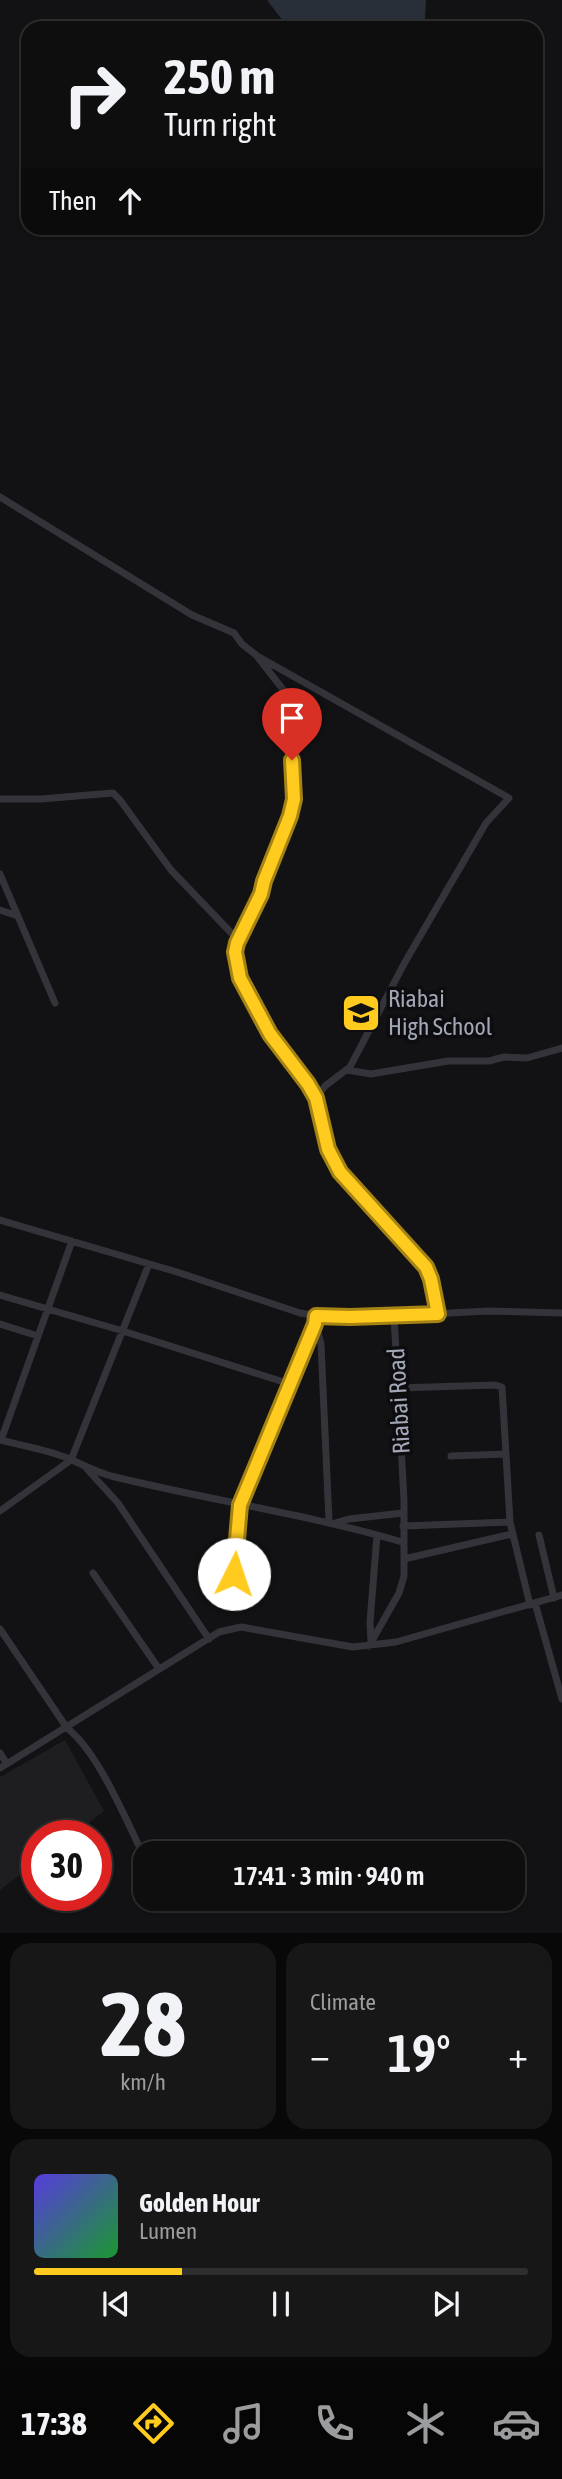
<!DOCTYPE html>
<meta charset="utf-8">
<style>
:root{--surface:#0e0e0f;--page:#171718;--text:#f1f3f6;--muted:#9b9c9e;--line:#2e2e2f;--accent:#ffcb1f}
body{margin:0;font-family:"Asap Condensed",sans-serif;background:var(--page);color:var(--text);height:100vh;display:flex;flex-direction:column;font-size:26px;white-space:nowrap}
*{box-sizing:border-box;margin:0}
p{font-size:23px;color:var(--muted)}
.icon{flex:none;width:38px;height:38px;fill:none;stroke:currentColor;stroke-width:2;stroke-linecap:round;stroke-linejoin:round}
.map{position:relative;height:1933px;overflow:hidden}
.panel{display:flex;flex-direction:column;gap:10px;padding:10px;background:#080808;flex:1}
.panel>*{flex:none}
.top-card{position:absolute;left:21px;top:21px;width:522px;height:214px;border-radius:21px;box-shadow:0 2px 5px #0004,0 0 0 2px var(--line);background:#0e0e0f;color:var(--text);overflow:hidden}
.speed{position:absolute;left:21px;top:1820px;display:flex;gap:14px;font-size:35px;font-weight:700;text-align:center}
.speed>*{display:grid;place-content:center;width:91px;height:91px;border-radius:50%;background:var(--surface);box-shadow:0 2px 5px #0004,0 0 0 2px var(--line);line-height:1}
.speed .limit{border:10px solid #d22;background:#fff;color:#111}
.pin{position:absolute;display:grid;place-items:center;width:60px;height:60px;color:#fff;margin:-72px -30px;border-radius:50% 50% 50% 0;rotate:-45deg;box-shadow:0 0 7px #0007}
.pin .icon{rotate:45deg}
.me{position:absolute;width:77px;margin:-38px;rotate:4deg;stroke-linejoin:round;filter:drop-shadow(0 0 5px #0008)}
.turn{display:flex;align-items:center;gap:24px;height:147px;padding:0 28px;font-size:32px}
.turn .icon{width:91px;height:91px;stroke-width:2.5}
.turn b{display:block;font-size:49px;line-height:60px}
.then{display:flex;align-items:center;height:66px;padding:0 28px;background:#0003;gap:14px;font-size:26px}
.big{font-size:52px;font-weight:600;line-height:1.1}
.panel .card{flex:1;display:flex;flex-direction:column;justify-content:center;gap:10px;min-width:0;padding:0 24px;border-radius:21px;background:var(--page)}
.panel .dial{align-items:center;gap:0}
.dial b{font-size:91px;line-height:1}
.song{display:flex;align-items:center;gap:21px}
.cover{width:84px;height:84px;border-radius:10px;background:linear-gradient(135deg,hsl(250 70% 55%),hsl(130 70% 35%))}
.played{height:7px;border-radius:4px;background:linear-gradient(90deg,var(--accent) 30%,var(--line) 30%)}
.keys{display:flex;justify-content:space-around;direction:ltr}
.heat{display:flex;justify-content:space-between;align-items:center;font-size:38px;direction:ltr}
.panel .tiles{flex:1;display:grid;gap:10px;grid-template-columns:1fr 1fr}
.card:last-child{grid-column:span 2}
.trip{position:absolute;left:133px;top:1841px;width:392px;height:70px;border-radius:21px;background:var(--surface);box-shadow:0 2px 5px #0004,0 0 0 2px var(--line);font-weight:600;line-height:70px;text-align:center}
.tab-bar{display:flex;height:112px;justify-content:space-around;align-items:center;background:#060606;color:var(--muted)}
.tab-bar .icon{width:49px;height:49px}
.tab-bar .current{color:var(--accent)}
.tab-bar b{font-size:32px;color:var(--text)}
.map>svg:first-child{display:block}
.built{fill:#1e1e21}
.water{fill:#282f39}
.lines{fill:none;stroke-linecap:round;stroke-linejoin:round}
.street{stroke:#333339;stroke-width:7}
.route-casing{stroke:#a68414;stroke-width:18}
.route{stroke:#ffcb1f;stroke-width:12}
.labels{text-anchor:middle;stroke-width:7;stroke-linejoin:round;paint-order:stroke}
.poi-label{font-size:24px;fill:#a2a6b6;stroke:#0d0d0f;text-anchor:start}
.street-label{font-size:24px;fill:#a2a6b6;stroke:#0d0d0f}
</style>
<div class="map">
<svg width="562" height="1933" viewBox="0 0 562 1933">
<rect width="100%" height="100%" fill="#121214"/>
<path class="built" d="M65,1740L104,1811L71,1836H37V1862L0,1890V1777Z"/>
<path class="water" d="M267,0H426L425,19L400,28H300L283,21Z"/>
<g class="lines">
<path class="street" d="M0,497L192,615L234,633L242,644L256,655L292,701L296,720L292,760L293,806L261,894L237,943L235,952L237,964L240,978L270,1034L308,1084L316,1098L328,1149L340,1172L370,1208L406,1243L426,1267L431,1279L438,1314
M259,657L509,798L486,823L405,962L350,1067L325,1086L316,1098
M0,799H41L113,793L120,800L171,870L238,940
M0,874L55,1003
M0,910L18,916
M347,1070L371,1074L448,1061H489L504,1057L527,1058L562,1048
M0,1220L177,1272L300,1313L328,1317L394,1316
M0,1295L123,1331L290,1384
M0,1324L38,1336
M316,1325L321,1344L329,1521
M398,1388L495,1385L502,1387L510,1522L530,1605
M0,1440C23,1446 50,1450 72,1460C85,1466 97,1472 111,1476C208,1500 307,1514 402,1542
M1,1440L72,1241
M451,1456L506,1454
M87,1469L118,1503L209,1639
M0,1511L71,1460L149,1264
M335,1523L349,1519L403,1513
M403,1526L510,1522
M539,1535L554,1598
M404,1559L512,1534
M93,1573L159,1669
M234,1574L240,1505L315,1324L316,1316
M535,1603L562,1699
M0,1629L67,1728C98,1752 124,1816 142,1852L145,1854
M371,1642L370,1622L377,1535
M369,1646L399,1593L404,1576V1500L394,1316L488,1311L562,1313
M0,1753L7,1764
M0,1768L219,1632L241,1627L353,1647L396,1642L562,1595
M160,1853L174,1845"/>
</g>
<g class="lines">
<g class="route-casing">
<path id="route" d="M234,1574L240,1505L315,1324L316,1316L350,1317L438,1314L431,1279L426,1267L340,1172L328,1149L316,1098L308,1084L270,1034L240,978L235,952L237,943L261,894L264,881L290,816L294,799L292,760"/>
</g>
<use href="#route" class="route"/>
</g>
<defs>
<g id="school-square" transform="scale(2.0125)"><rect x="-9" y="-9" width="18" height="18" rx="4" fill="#ffcb1f" stroke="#0d0d0f"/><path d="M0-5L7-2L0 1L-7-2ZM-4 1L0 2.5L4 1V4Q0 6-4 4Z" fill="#111"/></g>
</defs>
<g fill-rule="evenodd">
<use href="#school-square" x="361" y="1013"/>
</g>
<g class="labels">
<g class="poi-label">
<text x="388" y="1007">Riabai<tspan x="388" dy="28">High School</tspan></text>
</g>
<g class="street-label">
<text transform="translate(399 1401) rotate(-93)" y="8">Riabai Road</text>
</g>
</g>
</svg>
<div class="speed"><div class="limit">30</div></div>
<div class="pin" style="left:292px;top:760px;background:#d93025"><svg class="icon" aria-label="arrive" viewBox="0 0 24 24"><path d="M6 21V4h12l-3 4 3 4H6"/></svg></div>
<svg class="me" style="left:234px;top:1574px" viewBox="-20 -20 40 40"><circle r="19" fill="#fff"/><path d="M0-13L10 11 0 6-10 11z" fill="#ffcb1f"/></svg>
<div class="trip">17:41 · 3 min · 940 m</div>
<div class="top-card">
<div class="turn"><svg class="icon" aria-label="right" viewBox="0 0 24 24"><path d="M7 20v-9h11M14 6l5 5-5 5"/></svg><div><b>250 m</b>Turn right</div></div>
<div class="then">Then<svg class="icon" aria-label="ahead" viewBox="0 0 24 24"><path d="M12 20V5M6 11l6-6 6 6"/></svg></div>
</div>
</div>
<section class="panel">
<div class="tiles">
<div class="card dial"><b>28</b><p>km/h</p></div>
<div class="card"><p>Climate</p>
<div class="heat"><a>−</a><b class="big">19°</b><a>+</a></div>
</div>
<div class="card">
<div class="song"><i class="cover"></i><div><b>Golden Hour</b><p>Lumen</p></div></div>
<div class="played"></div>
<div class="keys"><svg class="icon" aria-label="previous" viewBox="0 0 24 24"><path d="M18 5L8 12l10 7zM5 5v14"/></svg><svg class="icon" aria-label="pause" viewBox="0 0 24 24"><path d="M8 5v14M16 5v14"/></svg><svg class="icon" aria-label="next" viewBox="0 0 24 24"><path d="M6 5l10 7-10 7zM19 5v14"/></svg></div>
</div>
</div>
</section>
<nav class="tab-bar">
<b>17:38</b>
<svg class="icon current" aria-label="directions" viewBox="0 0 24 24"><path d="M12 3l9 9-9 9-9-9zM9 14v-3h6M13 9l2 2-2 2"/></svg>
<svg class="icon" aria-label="music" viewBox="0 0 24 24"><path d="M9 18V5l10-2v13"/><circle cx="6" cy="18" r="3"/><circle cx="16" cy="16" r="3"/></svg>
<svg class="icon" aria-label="phone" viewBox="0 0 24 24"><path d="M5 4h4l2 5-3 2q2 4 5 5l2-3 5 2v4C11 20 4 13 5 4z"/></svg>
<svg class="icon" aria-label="climate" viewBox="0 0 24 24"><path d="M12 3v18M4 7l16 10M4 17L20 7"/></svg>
<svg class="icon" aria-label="car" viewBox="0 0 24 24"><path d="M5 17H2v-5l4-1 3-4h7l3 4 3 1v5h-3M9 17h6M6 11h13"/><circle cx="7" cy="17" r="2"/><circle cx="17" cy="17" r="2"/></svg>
</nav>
